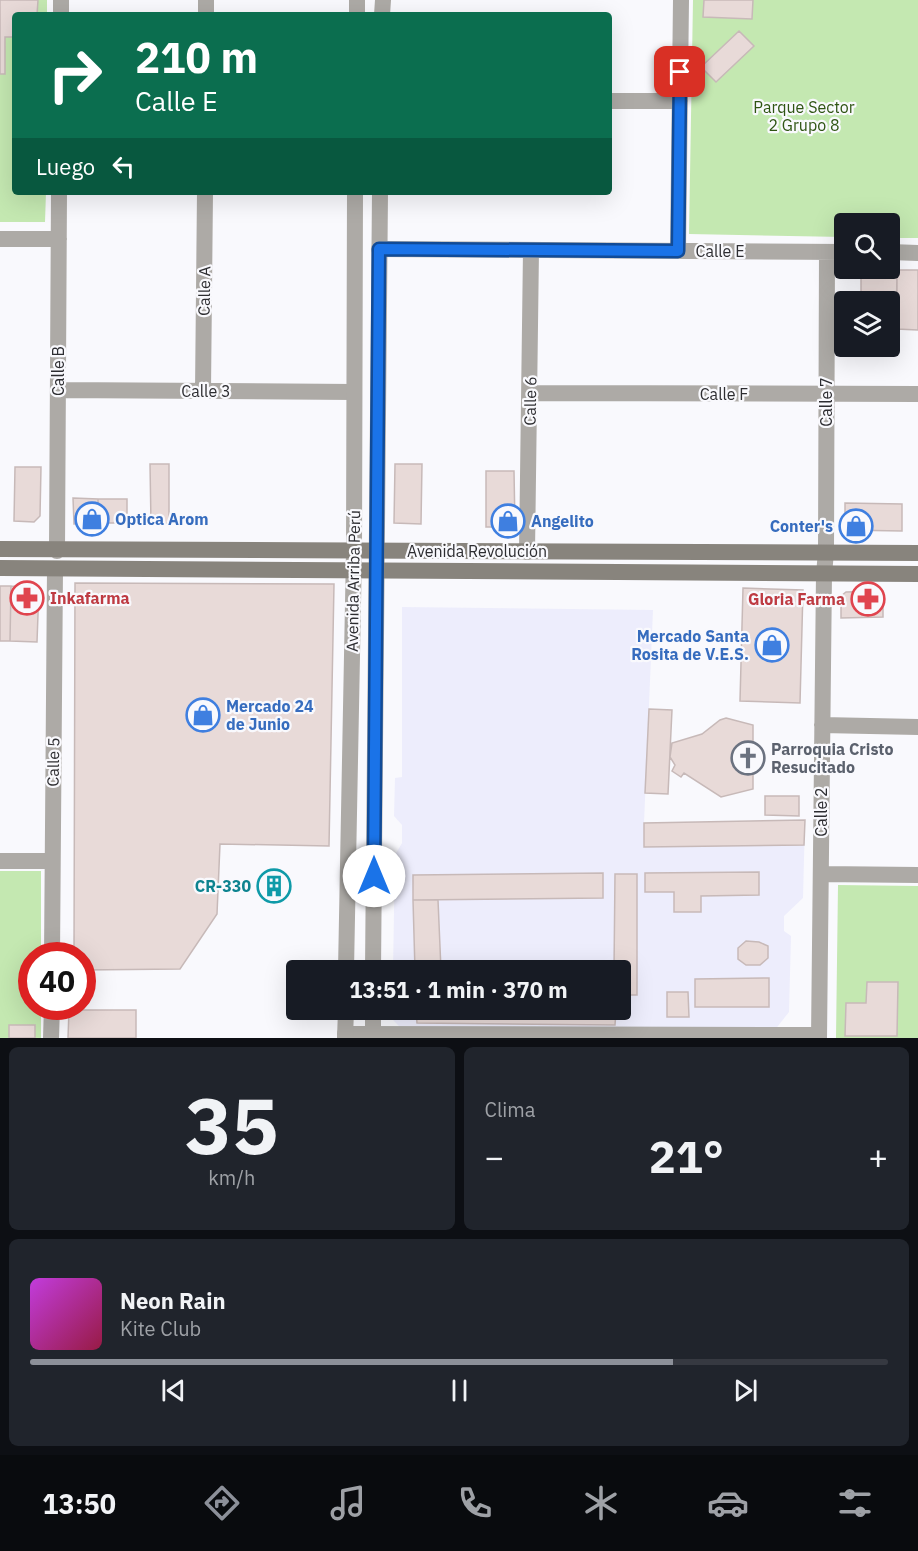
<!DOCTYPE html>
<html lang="es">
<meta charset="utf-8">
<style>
:root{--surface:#171b24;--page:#20242c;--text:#f1f3f6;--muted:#9ea1a6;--line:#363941;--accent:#8c9099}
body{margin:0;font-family:"IBM Plex Sans",sans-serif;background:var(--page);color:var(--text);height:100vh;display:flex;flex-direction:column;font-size:22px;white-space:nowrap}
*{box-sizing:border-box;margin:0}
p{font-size:20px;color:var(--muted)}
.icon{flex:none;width:33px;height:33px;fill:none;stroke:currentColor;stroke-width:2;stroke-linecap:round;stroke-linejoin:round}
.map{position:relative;height:1038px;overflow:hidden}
.side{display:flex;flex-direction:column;gap:9px;padding:9px;background:#0d0f14;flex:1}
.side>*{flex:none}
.top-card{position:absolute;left:12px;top:12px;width:600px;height:183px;border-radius:6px;box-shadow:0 6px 24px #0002;background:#0b6e4f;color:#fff;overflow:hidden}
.controls{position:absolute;left:834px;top:213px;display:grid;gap:12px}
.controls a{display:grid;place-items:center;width:66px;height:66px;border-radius:6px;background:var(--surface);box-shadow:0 6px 24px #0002;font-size:30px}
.speed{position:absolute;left:18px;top:942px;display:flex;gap:12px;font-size:30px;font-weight:700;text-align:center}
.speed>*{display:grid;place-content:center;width:78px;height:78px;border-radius:50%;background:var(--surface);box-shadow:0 6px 24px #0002;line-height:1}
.speed .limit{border:9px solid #d22;background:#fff;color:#111}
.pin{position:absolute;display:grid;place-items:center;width:51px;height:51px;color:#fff;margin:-26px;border-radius:12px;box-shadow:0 3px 9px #0006}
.me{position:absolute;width:66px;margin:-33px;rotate:0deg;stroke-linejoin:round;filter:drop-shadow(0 0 4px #0008)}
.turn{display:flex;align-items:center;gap:21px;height:126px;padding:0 24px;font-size:27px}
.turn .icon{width:78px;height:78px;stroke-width:2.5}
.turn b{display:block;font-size:42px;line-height:51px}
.then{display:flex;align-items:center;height:57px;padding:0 24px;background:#0003;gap:12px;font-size:22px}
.big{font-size:45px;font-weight:800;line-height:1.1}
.side .card{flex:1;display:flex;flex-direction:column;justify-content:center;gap:9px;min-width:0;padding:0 21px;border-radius:9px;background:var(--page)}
.side .dial{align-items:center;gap:0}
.dial b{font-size:78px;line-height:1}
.song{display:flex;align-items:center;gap:18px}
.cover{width:72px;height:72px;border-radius:9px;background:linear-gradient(135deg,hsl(290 70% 55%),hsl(340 70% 35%))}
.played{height:6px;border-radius:3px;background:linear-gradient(90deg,var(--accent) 75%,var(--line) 75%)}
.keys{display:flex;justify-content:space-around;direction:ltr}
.heat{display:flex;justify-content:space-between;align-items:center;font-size:33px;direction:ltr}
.side .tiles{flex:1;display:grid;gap:9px;grid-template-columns:1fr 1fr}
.card:last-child{grid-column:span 2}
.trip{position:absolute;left:286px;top:960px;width:345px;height:60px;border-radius:6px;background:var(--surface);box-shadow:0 6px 24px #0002;font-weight:800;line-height:60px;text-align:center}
.tab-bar{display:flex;height:96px;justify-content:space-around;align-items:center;background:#090b0e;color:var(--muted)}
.tab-bar .icon{width:42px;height:42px}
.tab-bar .current{color:var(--accent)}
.tab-bar b{font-size:27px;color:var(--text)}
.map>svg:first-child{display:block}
.built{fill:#ededfc}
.green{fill:#c4e8b1}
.building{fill:#e8dad8;stroke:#c7b9b8;stroke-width:1.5}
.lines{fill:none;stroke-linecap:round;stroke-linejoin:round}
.minor{stroke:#adaaa6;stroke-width:16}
.tertiary{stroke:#adaaa6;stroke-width:16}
.secondary{stroke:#88847d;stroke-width:16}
.route-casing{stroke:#114b97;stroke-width:15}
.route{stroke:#1a73e8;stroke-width:10}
.labels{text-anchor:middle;stroke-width:4.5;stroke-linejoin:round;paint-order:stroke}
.park-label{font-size:16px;fill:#2f5513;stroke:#f9f9fd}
.street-label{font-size:16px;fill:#2d2d31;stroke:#f9f9fd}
.shop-label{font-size:16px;font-weight:bold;fill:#366cbe;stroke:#f9f9fd;text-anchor:start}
.health-label{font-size:16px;font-weight:bold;fill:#be3a42;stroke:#f9f9fd;text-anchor:start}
.worship-label{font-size:16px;font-weight:bold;fill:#5b616d;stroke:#f9f9fd;text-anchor:start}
.culture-label{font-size:16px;font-weight:bold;fill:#0d838f;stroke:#f9f9fd;text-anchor:end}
</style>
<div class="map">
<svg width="918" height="1038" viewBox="0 0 918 1038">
<rect width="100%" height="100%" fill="#f9f9fd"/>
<path class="built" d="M402,607L653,610L644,823L805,820L803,898L784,916V931L791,936L789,1012L774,1031L405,1032L393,1020V1010H621V970H393L395,855L402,843V825L394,816L395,778L402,777Z"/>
<path class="green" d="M0,0H47V15H15V192H46L45,222H0Z
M693,0H918V238H890V224H844V237L689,234Z
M0,871H41V955L32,956V1006L41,1007V1038H0Z
M838,885L918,886V1038H836Z"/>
<path class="building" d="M0,0H38L37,15H15V37H5V74H0Z
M704,0H753L752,19L703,17Z
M739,31L754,46L716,82L701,67Z
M861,269L897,270L896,339H890V302H875V298L861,297Z
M897,270H918V330L897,329Z
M150,464H169V523L151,524Z
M395,464H422L421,524L394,523Z
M15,467H41L40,516L34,522L14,521Z
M486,471H514L515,527H486Z
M73,498L98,499V523L74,524Z
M98,499H127V523H98Z
M845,503L902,504V531L845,530Z
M75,583L334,584L329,846L220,844L217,914L180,969L82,970V956H74Z
M0,586H11L10,641H0Z
M11,586L39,587L37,642L10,641Z
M743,588L803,590L800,703L740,701Z
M883,591V617L841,618V596L846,592Z
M649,709L672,710L668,794L645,793Z
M726,718L753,725V789L721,797L684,773L681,777L672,771L675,765L670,757L672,743L702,734L720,720Z
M765,796H799V816L765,815Z
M805,820L804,845L644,847V823Z
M759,872V895L701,896V912H674V892H645V873Z
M603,873V898L413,900V875Z
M261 887a13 13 0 1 1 26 0a13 13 0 1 1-26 0Z
M615,874H637V995H621V970H614Z
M413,900H438L441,970H415Z
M746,941L759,942L768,946V958L760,965H746L738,959V948Z
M769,978V1007H695V979Z
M867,982H898L897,1036H845L846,1003H866Z
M667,992H688L689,1017H667Z
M69,1010H136V1038H68Z
M416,1010H616L615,1025L417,1023Z
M9,1025H35V1038H9Z"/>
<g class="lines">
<path class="minor" d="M61,15V0
M206,15V0
M609,101H680
M0,239H59
M379,249L844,252
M678,251L681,0
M890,252L918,253
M58,390L354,392
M203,391L205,192
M530,393L918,394
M57,551L59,192
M527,552L531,250
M822,725L918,727
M0,861H52
M821,874L918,875
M52,956L55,569
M345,1034L819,1035
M51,1038L52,1006
M819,1038L824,574L826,552L827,252"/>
<path class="tertiary" d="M357,15V0
M382,15L383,0
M346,970L354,551L355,192
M373,970L380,192
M345,1038L346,1010
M373,1038V1010"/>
<path class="secondary" d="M0,549L918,553
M0,568L918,574"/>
</g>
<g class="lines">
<g class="route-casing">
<path id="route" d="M374,876L379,249L678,251L680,72"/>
</g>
<use href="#route" class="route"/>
</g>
<defs>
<g id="shop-ring" transform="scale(1.725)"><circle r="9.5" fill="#f9f9fd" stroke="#3f7fe0" stroke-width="1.5"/><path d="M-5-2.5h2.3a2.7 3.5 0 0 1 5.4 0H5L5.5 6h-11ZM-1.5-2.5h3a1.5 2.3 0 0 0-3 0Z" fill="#3f7fe0"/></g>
<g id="pharmacy-ring" transform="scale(1.725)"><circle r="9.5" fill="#f9f9fd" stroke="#e0444e" stroke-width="1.5"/><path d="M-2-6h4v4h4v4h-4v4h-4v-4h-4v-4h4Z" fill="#e0444e"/></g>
<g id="church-ring" transform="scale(1.725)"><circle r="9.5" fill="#f9f9fd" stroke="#6b7280" stroke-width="1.5"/><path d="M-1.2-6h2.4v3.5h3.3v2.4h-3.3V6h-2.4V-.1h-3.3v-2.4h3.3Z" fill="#6b7280"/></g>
<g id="building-ring" transform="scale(1.725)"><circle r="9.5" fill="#f9f9fd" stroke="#0f9aa8" stroke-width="1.5"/><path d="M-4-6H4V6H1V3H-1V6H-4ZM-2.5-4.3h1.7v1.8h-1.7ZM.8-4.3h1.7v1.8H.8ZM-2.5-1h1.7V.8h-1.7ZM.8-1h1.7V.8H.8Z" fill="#0f9aa8"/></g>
</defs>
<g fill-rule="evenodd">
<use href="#shop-ring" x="92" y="519"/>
<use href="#shop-ring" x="508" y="521"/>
<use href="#shop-ring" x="856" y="526"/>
<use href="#pharmacy-ring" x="27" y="598"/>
<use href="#pharmacy-ring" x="868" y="599"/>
<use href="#shop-ring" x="772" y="645"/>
<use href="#shop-ring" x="203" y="715"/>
<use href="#church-ring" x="748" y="758"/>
<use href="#building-ring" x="274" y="886"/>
</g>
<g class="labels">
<g class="park-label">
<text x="804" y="113">Parque Sector<tspan x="804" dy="18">2 Grupo 8</tspan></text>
</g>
<g class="street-label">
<text x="720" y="257">Calle E</text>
<text transform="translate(204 291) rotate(-89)" y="6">Calle A</text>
<text transform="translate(58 371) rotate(-90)" y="6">Calle B</text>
<text x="206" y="397">Calle 3</text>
<text x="724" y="400">Calle F</text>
<text transform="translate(530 401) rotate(-89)" y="6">Calle 6</text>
<text transform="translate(826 402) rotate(-90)" y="6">Calle 7</text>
<text x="477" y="557">Avenida Revolución</text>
<text transform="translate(353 581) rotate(-89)" y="6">Avenida Arriba Perú</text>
<text transform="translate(53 762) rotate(-89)" y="6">Calle 5</text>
<text transform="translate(821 812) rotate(-90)" y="6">Calle 2</text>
</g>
<g class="shop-label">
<text x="115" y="525">Optica Arom</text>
<text x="531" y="527">Angelito</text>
<text x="833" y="532" text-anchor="end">Conter's</text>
<text x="749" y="642" text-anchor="end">Mercado Santa<tspan x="749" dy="18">Rosita de V.E.S.</tspan></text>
<text x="226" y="712">Mercado 24<tspan x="226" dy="18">de Junio</tspan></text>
</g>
<g class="health-label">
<text x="50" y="604">Inkafarma</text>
<text x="845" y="605" text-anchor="end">Gloria Farma</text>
</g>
<g class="worship-label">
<text x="771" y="755">Parroquia Cristo<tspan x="771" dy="18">Resucitado</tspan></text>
</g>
<g class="culture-label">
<text x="251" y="892">CR-330</text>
</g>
</g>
</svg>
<div class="controls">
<a><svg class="icon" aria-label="search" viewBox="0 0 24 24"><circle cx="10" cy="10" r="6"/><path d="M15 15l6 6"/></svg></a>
<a><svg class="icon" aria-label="layers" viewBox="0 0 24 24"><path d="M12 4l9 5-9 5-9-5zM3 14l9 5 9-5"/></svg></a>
</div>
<div class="speed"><div class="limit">40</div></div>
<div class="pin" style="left:680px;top:72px;background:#d93025"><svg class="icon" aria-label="arrive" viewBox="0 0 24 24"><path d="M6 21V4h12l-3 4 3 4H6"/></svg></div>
<svg class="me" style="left:374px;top:876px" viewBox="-20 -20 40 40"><circle r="19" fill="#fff"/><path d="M0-13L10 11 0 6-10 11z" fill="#1a73e8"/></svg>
<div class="trip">13:51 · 1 min · 370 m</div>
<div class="top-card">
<div class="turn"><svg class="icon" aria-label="right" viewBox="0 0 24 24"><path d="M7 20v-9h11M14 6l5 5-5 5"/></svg><div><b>210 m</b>Calle E</div></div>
<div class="then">Luego<svg class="icon" aria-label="left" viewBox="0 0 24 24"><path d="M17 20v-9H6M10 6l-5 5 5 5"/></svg></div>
</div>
</div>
<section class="side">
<div class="tiles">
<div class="card dial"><b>35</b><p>km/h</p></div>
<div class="card"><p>Clima</p>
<div class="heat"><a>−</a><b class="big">21°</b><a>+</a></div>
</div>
<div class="card">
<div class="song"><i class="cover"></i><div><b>Neon Rain</b><p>Kite Club</p></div></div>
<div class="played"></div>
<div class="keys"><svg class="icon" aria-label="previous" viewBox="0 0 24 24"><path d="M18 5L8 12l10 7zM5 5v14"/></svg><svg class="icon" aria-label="pause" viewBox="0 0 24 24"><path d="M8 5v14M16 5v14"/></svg><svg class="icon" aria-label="next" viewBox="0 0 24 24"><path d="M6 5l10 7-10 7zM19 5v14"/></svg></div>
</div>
</div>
</section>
<nav class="tab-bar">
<b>13:50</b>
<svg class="icon current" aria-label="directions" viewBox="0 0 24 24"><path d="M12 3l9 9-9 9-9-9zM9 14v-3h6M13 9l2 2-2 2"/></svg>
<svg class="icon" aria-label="music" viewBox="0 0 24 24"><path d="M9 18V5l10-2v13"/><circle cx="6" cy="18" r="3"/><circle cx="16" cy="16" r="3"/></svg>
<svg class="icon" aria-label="phone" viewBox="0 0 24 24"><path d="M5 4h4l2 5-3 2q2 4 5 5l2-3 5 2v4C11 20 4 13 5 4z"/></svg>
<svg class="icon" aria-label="climate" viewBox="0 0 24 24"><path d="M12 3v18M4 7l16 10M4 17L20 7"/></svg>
<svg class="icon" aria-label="car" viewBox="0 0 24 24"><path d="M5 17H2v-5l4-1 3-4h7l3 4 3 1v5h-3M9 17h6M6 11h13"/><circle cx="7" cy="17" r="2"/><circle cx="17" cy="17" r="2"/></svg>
<svg class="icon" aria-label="filters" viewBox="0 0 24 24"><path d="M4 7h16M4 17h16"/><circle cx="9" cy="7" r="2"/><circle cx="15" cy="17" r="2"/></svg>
</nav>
